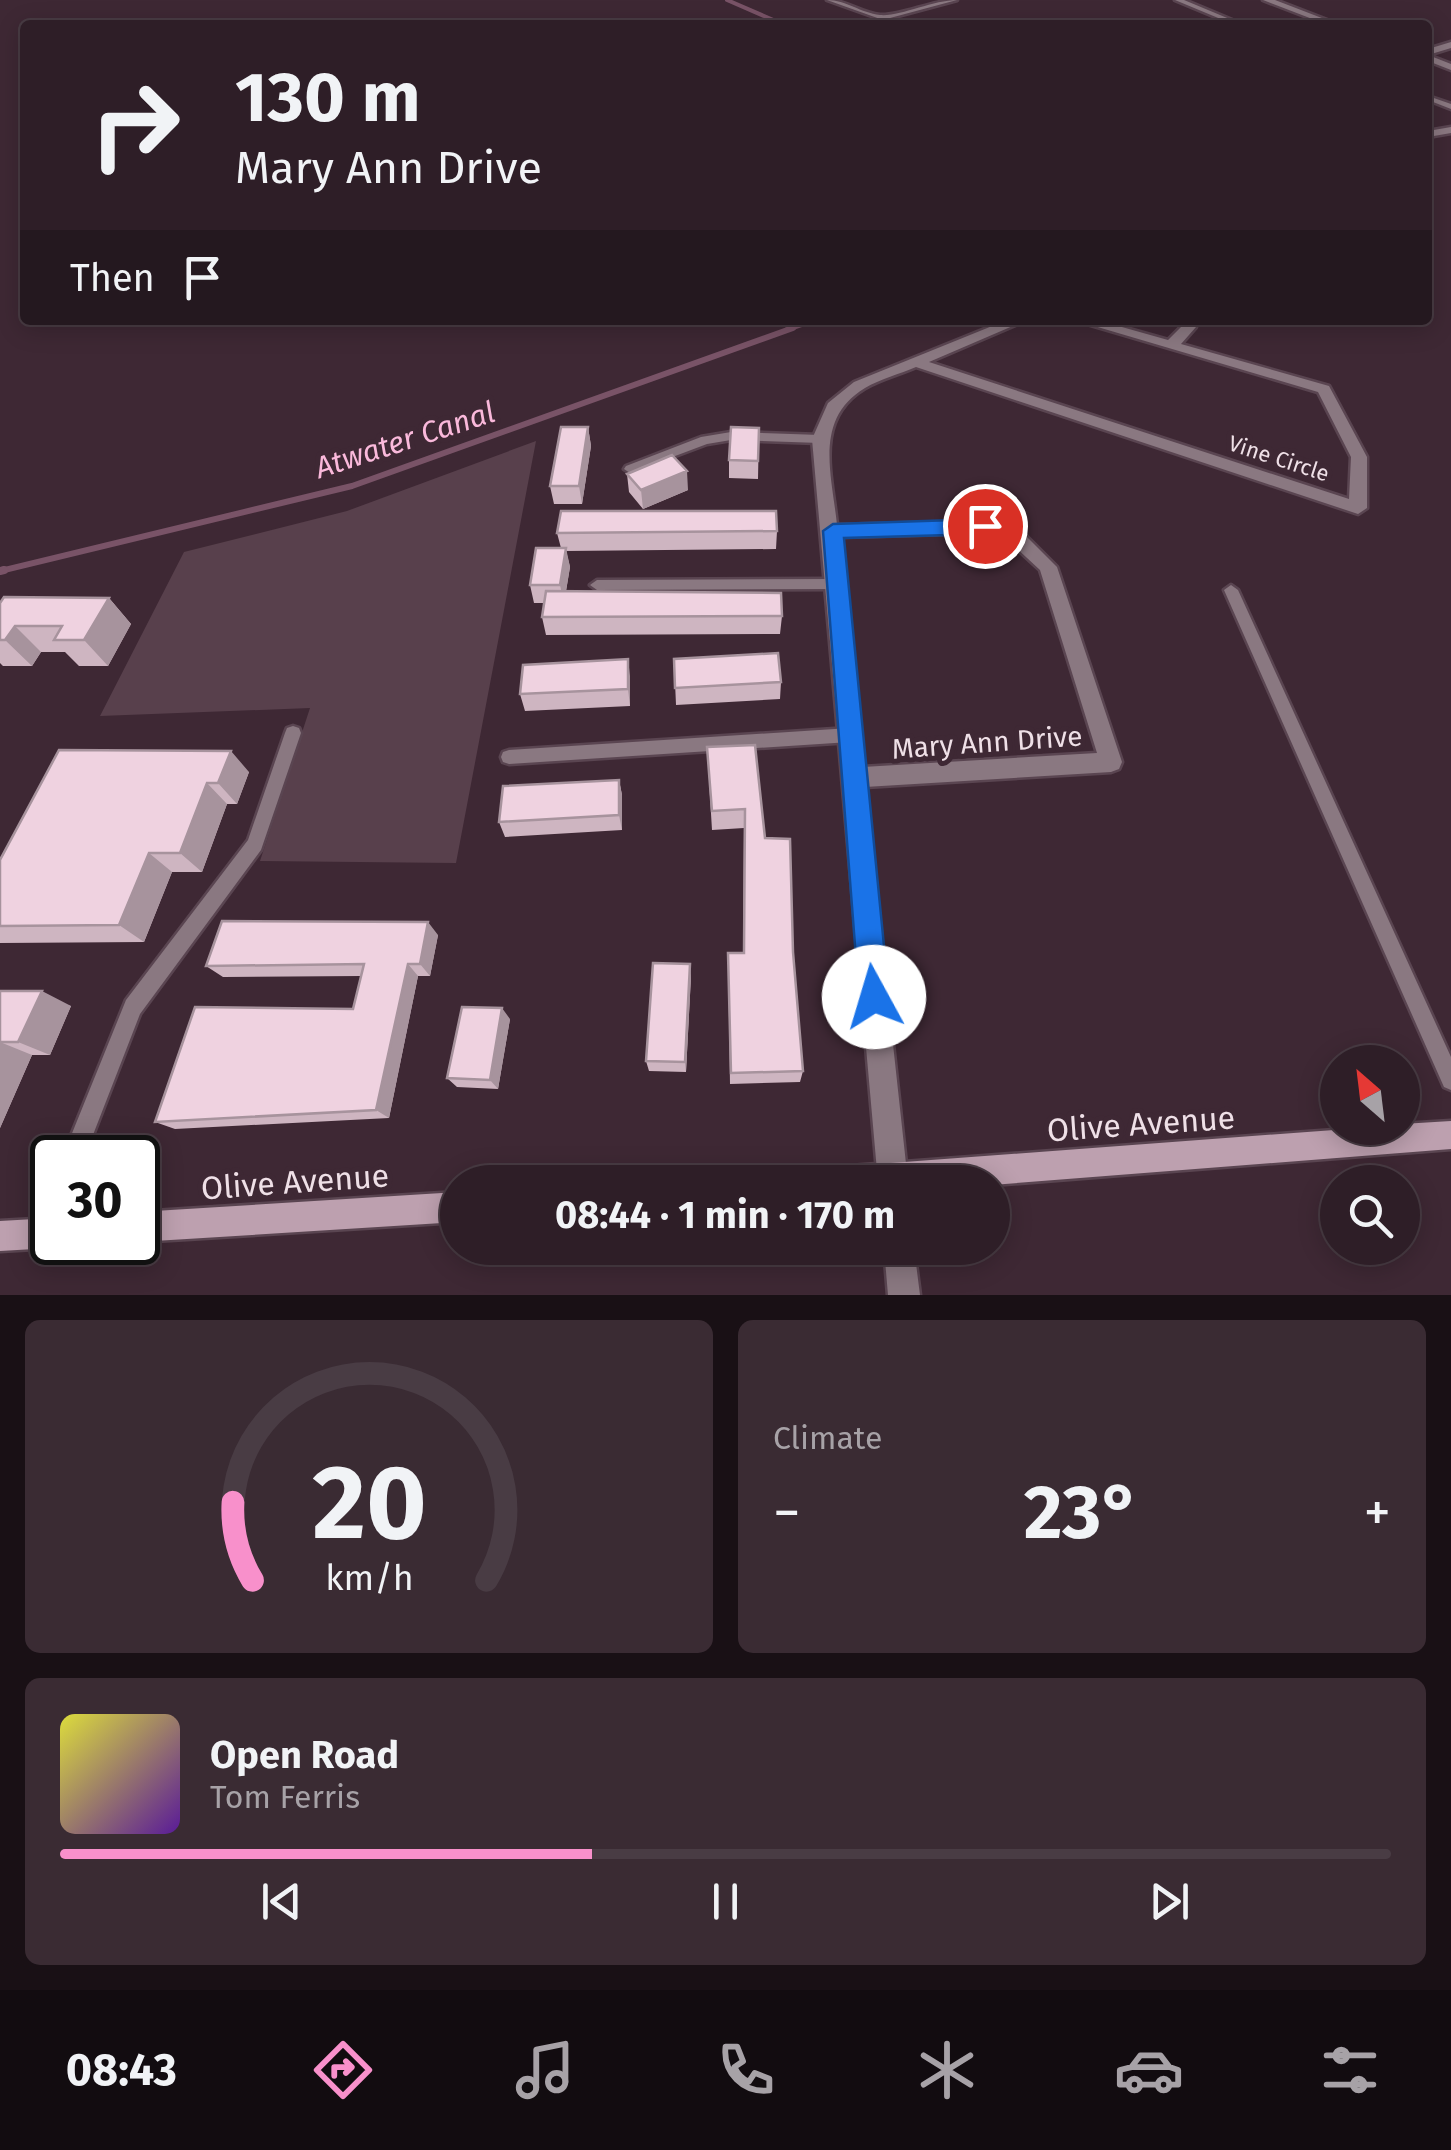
<!DOCTYPE html>
<meta charset="utf-8">
<style>
:root{--surface:#2e1e27;--page:#3a2b33;--text:#f1f3f6;--muted:#a7a2a7;--line:#493c44;--accent:#f890cb}
body{margin:0;font-family:"Fira Sans",sans-serif;background:var(--page);color:var(--text);height:100vh;display:flex;flex-direction:column;font-size:38px;white-space:nowrap}
*{box-sizing:border-box;margin:0}
p{font-size:32px;color:var(--muted)}
.icon{flex:none;width:55px;height:55px;fill:none;stroke:currentColor;stroke-width:2;stroke-linecap:round;stroke-linejoin:round}
.map{position:relative;height:1295px;overflow:hidden}
.side{display:flex;flex-direction:column;gap:25px;padding:25px;background:#191015;flex:1}
.side>*{flex:none}
.guide{position:absolute;left:20px;top:20px;width:1412px;height:305px;border-radius:10px;box-shadow:0 5px 25px #0003,0 0 0 2px var(--line);background:#2e1e27;color:var(--text);overflow:hidden}
.needle{width:65px;rotate:332deg}
.buttons{position:absolute;left:1320px;top:1045px;display:grid;gap:20px}
.buttons a{display:grid;place-items:center;width:100px;height:100px;border-radius:50%;background:var(--surface);box-shadow:0 5px 25px #0003,0 0 0 2px var(--line);font-size:50px}
.speed{position:absolute;left:30px;top:1135px;display:flex;gap:20px;font-size:50px;font-weight:700;text-align:center}
.speed>*{display:grid;place-content:center;width:130px;height:130px;border-radius:50%;background:var(--surface);box-shadow:0 5px 25px #0003,0 0 0 2px var(--line);line-height:1}
.speed .limit{border:5px solid #111;border-radius:15px;background:#fff;color:#111}
.pin{position:absolute;display:grid;place-items:center;width:85px;height:85px;color:#fff;margin:-42px;border:5px solid #fff;border-radius:50%;box-shadow:0 2px 10px #0007}
.me{position:absolute;width:110px;margin:-55px;rotate:354deg;stroke-linejoin:round;filter:drop-shadow(0 0 8px #0008)}
.turn{display:flex;align-items:center;gap:35px;height:210px;padding:0 50px;font-size:45px}
.turn .icon{width:130px;height:130px;stroke-width:2.5}
.turn b{display:block;font-size:70px;line-height:85px}
.then{display:flex;align-items:center;height:95px;padding:0 50px;background:#0003;gap:20px;font-size:38px}
.big{font-size:75px;font-weight:700;line-height:1.1}
.side .card{flex:1;display:flex;flex-direction:column;justify-content:center;gap:15px;min-width:0;padding:0 35px;border-radius:15px;background:var(--page)}
.side .dial{align-items:center;gap:0}
.dial svg{height:260px;overflow:visible;fill:none;stroke:var(--line);stroke-width:7;stroke-linecap:round;text-anchor:middle}
.dial text{fill:var(--text);stroke:none}
.song{display:flex;align-items:center;gap:30px}
.cover{width:120px;height:120px;border-radius:15px;background:linear-gradient(135deg,hsl(60 70% 55%),hsl(270 70% 35%))}
.played{height:10px;border-radius:5px;background:linear-gradient(90deg,var(--accent) 40%,var(--line) 40%)}
.keys{display:flex;justify-content:space-around;direction:ltr}
.heat{display:flex;justify-content:space-between;align-items:center;font-size:55px;direction:ltr}
.side .tiles{flex:1;display:grid;gap:25px;grid-template-columns:1fr 1fr}
.card:last-child{grid-column:span 2}
.trip{position:absolute;left:440px;top:1165px;width:570px;height:100px;border-radius:50px;background:var(--surface);box-shadow:0 5px 25px #0003,0 0 0 2px var(--line);font-weight:700;line-height:100px;text-align:center}
.tabs{display:flex;height:160px;justify-content:space-around;align-items:center;background:#120c10;color:var(--muted)}
.tabs .icon{width:70px;height:70px}
.tabs .active{color:var(--accent)}
.tabs b{font-size:45px;color:var(--text)}
.map>svg:first-child{display:block}
.green{fill:#58404c}
.lines{fill:none;stroke-linecap:round;stroke-linejoin:round}
.stream-far3{stroke:#795367;stroke-width:4}
.stream-far2{stroke:#795367;stroke-width:5}
.stream-far1{stroke:#795367;stroke-width:6}
.stream{stroke:#795367;stroke-width:8}
.lane-casing{stroke:#5a4551;stroke-width:5}
.street-casing{stroke:#5a4551;stroke-width:5}
.secondary-casing{stroke:#5a4551;stroke-width:5}
.lane{fill:#8a7881;fill-rule:evenodd}
.street{fill:#8a7881;fill-rule:evenodd}
.secondary{fill:#bda0af;fill-rule:evenodd}
.wall{fill:#ceb5c1}
.shaded-wall{fill:#a7939d}
.building{fill:#efd2e0;stroke:#a7939d;stroke-width:2.5}
.route{fill:#1a73e8;stroke:#114b97;stroke-width:2.5}
.labels{text-anchor:middle;stroke-width:10;stroke-linejoin:round;paint-order:stroke}
.far-street-label{font-size:22px;fill:#efe0e7;stroke:#3e2834}
.street-label{font-size:28px;fill:#efe0e7;stroke:#3e2834}
.water-label{font-size:30px;font-style:italic;fill:#fab9db;stroke:#3e2834}
.near-street-label{font-size:32px;fill:#efe0e7;stroke:#3e2834}
</style>
<div class="map">
<svg width="1451" height="1295" viewBox="0 0 1451 1295">
<rect width="100%" height="100%" fill="#3e2834"/>
<path class="green" d="M536,441L456,863L260,861L310,708L100,716L184,552L347,511Z"/>
<g class="lines">
<path class="stream-far3" d="M727,0L785,25"/>
<path class="stream-far2" d="M786,330L815,320"/>
<path class="stream-far1" d="M0,571L352,486L793,328"/>
<path class="stream" d="M0,571L4,570"/>
<g class="lane-casing">
<path id="lane" d="M1175,0H1184L1244,25H1235Z
M1428,96L1451,104V109L1428,100Z
M731,432L820,435L826,439L820,443L731,440L707,444L630,473L624,469L626,466L701,437Z
M837,579L844,584L837,589L597,590L590,585L597,580Z
M1231,585L1238,590L1451,1057V1090L1444,1087L1224,590Z
M293,726L299,728L301,733L261,850L140,1014L84,1158H62L126,1000L248,840L285,733L287,728Z
M850,728L856,730L858,735L856,740L850,742L509,764L503,762L501,757L503,752L509,750Z
M52,1197V1235L50,1241L42,1244L34,1241L31,1233L44,1200Z"/>
</g>
<g class="street-casing">
<path id="street" d="M827,0C846,0 861,13 880,15C899,17 933,0 957,0L890,18L897,21V25Z
M1263,0H1275L1340,25H1328Z
M1451,42V48L1428,55V49Z
M1428,55L1451,64V70L1428,61Z
M1451,127V133L1428,137V131Z
M1007,320H1027L929,362L1349,499L1351,457L1318,392L1074,320H1097L1168,340L1182,326L1181,320H1195L1196,327L1181,344L1329,386L1367,457V508L1358,514L1352,512L916,367C900,374 880,379 865,388C813,419 832,475 837,525L985,521L1026,536L1057,567L1122,762L1119,769L1111,772L865,787L908,1182H878L812,439L828,403L854,382ZM983,533L1014,546L1040,570L1097,753L863,767L839,537Z
M884,1248H914L920,1295H888Z"/>
</g>
<g class="secondary-casing">
<path id="secondary" d="M1451,1121V1149L992,1185L822,1182L827,1172L837,1167L1361,1128H1402V1124Z
M458,1192V1222L138,1242V1212Z
M52,1218V1242L63,1244L52,1248L0,1251V1221Z"/>
</g>
<use href="#lane" class="lane"/>
<use href="#street" class="street"/>
<use href="#secondary" class="secondary"/>
</g>
<path class="wall" d="M588,427L591,446L582,504H554L550,486Z
M759,428L758,479L729,478V460Z
M627,474L688,490L643,509L629,492Z
M777,531L776,549L566,551L570,567L566,591L782,616L780,634L546,635L542,617L544,603H534L530,585L561,548L557,533Z
M109,598L131,624L108,666H79L65,652H41L32,666H3L0,663V603Z
M674,659L781,682L780,699L676,705Z
M630,676V706L525,711L520,694Z
M707,747L765,838L793,952L803,1071L800,1082L730,1084L728,953H743L744,828L712,830Z
M59,750L249,772L237,804H227L202,872H172L144,942L0,943V860Z
M619,780L622,795V830L505,837L499,822Z
M438,935L430,976H418L389,1118L175,1129L155,1122L353,1009L361,976L223,977L206,966Z
M691,976L686,1072L649,1071L646,1061Z
M0,991L71,1006L50,1055H32L0,1128Z
M510,1019L498,1089L457,1087L447,1078Z"/>
<path class="shaded-wall" d="M588,427L591,446L582,504L579,486Z
M687,471L688,490L643,509L641,490Z
M566,548L570,567L564,603L560,585Z
M109,598L131,624L108,666L84,640Z
M15,626L41,652L32,666L5,640Z
M628,659L630,676V706L628,689Z
M231,751L249,772L237,804L218,783Z
M619,780L622,795V830L619,815Z
M207,783L227,804L202,872L180,853Z
M149,853L172,872L144,942L119,925Z
M428,922L438,935L430,976L420,964Z
M408,964L418,976L389,1118L376,1110Z
M690,964L691,976L686,1072L685,1062Z
M42,991L71,1006L50,1055L18,1042Z
M502,1008L510,1019L498,1089L490,1080Z
M0,1042L32,1055L0,1128Z"/>
<path class="building" d="M561,427H588L579,486H550Z
M731,427L759,428L758,461L729,460Z
M672,455L687,471L641,490L627,474Z
M561,511H776L777,531L557,533Z
M536,548H566L560,585H530Z
M546,591L781,593L782,616L542,617Z
M4,597L109,598L84,640H54L62,626H15L5,640H0V603Z
M778,653L781,682L675,688L674,659Z
M628,659V689L520,694L523,665Z
M755,745L765,838L790,839L793,952L803,1071L731,1073L728,953H744L745,809L712,811L707,747Z
M59,750L231,751L218,783H207L180,853H149L119,925L0,926V860Z
M619,780V815L499,822L503,786Z
M222,921L428,922L420,964H408L376,1110L155,1122L195,1007L353,1009L364,964L206,966Z
M653,963L690,964L685,1062L646,1061Z
M0,991H42L18,1042H0Z
M462,1007L502,1008L490,1080L447,1078Z"/>
<path class="route" d="M985,519L995,526L985,534L844,538L889,997L885,1007L874,1012L863,1007L859,997L823,531L833,524Z"/>
<g class="labels">
<g class="far-street-label">
<text transform="translate(1279 458) rotate(18)" y="8">Vine Circle</text>
</g>
<g class="street-label">
<text transform="translate(987 742) rotate(-4)" y="10">Mary Ann Drive</text>
</g>
<g class="water-label">
<text transform="translate(405 440) rotate(-18)" y="10">Atwater Canal</text>
</g>
<g class="near-street-label">
<text transform="translate(1141 1124) rotate(-4)" y="11">Olive Avenue</text>
<text transform="translate(295 1182) rotate(-4)" y="11">Olive Avenue</text>
</g>
</g>
</svg>
<div class="buttons">
<a><svg class="needle" viewBox="-14 -14 28 28"><path d="M0-13l5 13h-10z" fill="#e53935"/><path d="M0 13l5-13h-10z" fill="#a7a2a7"/></svg></a>
<a><svg class="icon" aria-label="search" viewBox="0 0 24 24"><circle cx="10" cy="10" r="6"/><path d="M15 15l6 6"/></svg></a>
</div>
<div class="speed"><div class="limit">30</div></div>
<div class="pin" style="left:985px;top:526px;background:#d93025"><svg class="icon" aria-label="arrive" viewBox="0 0 24 24"><path d="M6 21V4h12l-3 4 3 4H6"/></svg></div>
<svg class="me" style="left:874px;top:997px" viewBox="-20 -20 40 40"><circle r="19" fill="#fff"/><path d="M0-13L10 11 0 6-10 11z" fill="#1a73e8"/></svg>
<div class="trip">08:44 · 1 min · 170 m</div>
<div class="guide">
<div class="turn"><svg class="icon" aria-label="right" viewBox="0 0 24 24"><path d="M7 20v-9h11M14 6l5 5-5 5"/></svg><div><b>130 m</b>Mary Ann Drive</div></div>
<div class="then">Then<svg class="icon" aria-label="arrive" viewBox="0 0 24 24"><path d="M6 21V4h12l-3 4 3 4H6"/></svg></div>
</div>
</div>
<section class="side">
<div class="tiles">
<div class="card dial"><svg viewBox="0 0 100 80">
<path d="M14 69A42 42 0 1 1 86 69"/>
<path d="M14 69A42 42 0 0 1 8 45" stroke="#f890cb"/>
<text x="50" y="56" font-size="32" font-weight="700">20</text>
<text x="50" y="72" font-size="11">km/h</text>
</svg></div>
<div class="card"><p>Climate</p>
<div class="heat"><a>−</a><b class="big">23°</b><a>+</a></div>
</div>
<div class="card">
<div class="song"><i class="cover"></i><div><b>Open Road</b><p>Tom Ferris</p></div></div>
<div class="played"></div>
<div class="keys"><svg class="icon" aria-label="previous" viewBox="0 0 24 24"><path d="M18 5L8 12l10 7zM5 5v14"/></svg><svg class="icon" aria-label="pause" viewBox="0 0 24 24"><path d="M8 5v14M16 5v14"/></svg><svg class="icon" aria-label="next" viewBox="0 0 24 24"><path d="M6 5l10 7-10 7zM19 5v14"/></svg></div>
</div>
</div>
</section>
<nav class="tabs">
<b>08:43</b>
<svg class="icon active" aria-label="directions" viewBox="0 0 24 24"><path d="M12 3l9 9-9 9-9-9zM9 14v-3h6M13 9l2 2-2 2"/></svg>
<svg class="icon" aria-label="music" viewBox="0 0 24 24"><path d="M9 18V5l10-2v13"/><circle cx="6" cy="18" r="3"/><circle cx="16" cy="16" r="3"/></svg>
<svg class="icon" aria-label="phone" viewBox="0 0 24 24"><path d="M5 4h4l2 5-3 2q2 4 5 5l2-3 5 2v4C11 20 4 13 5 4z"/></svg>
<svg class="icon" aria-label="climate" viewBox="0 0 24 24"><path d="M12 3v18M4 7l16 10M4 17L20 7"/></svg>
<svg class="icon" aria-label="car" viewBox="0 0 24 24"><path d="M5 17H2v-5l4-1 3-4h7l3 4 3 1v5h-3M9 17h6M6 11h13"/><circle cx="7" cy="17" r="2"/><circle cx="17" cy="17" r="2"/></svg>
<svg class="icon" aria-label="filters" viewBox="0 0 24 24"><path d="M4 7h16M4 17h16"/><circle cx="9" cy="7" r="2"/><circle cx="15" cy="17" r="2"/></svg>
</nav>
